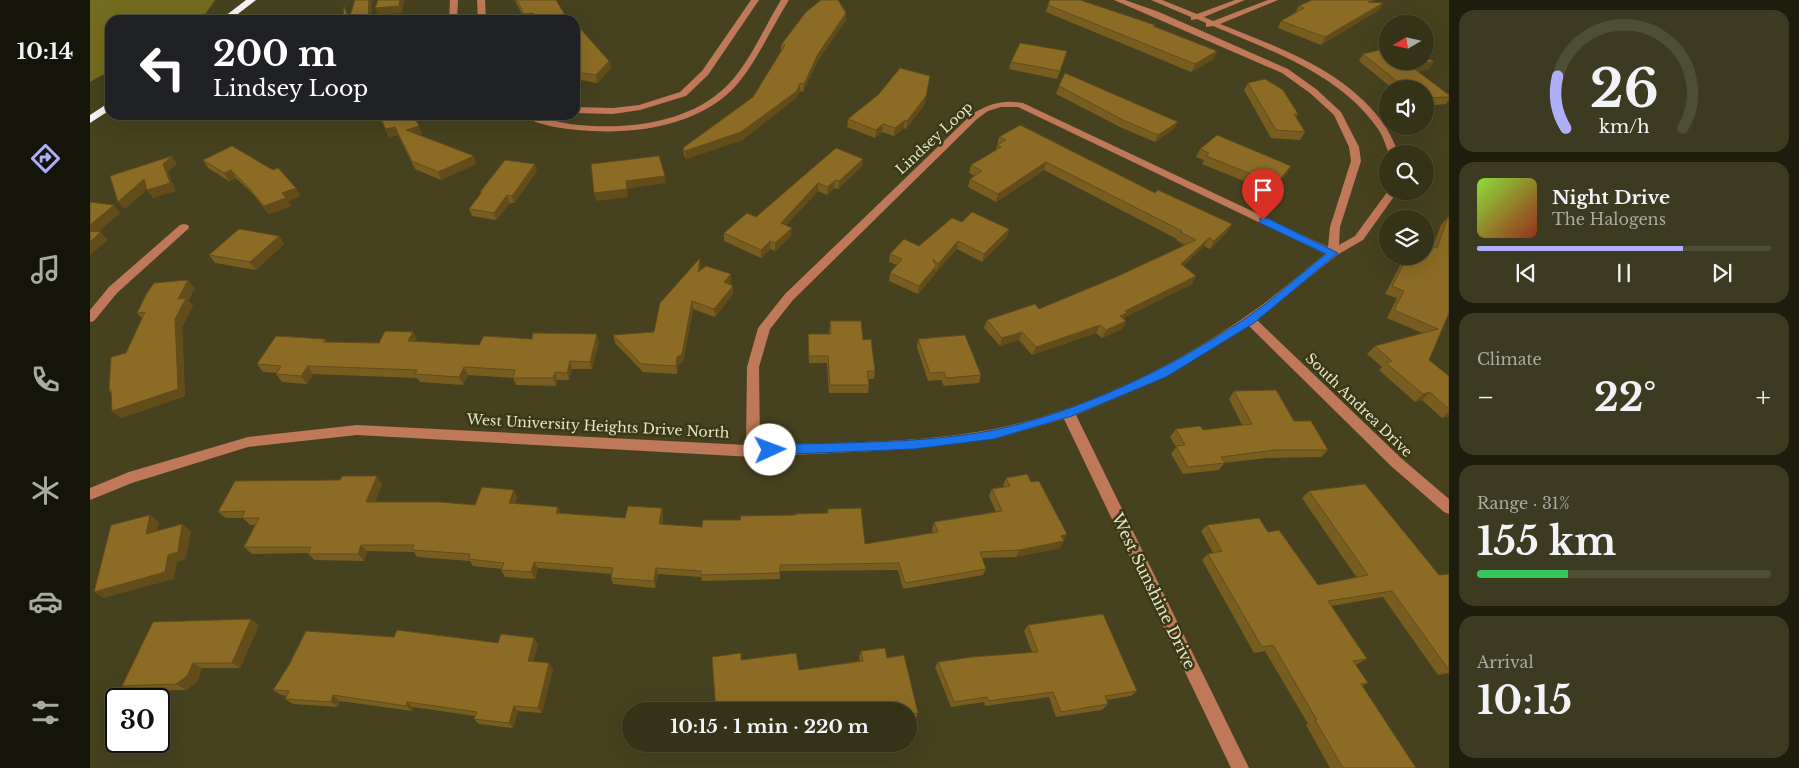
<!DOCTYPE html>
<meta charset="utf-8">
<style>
:root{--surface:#343217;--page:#3c3a20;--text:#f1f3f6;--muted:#a9aaa1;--line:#4e4d36;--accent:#afaefa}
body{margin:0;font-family:"Libre Baskerville",serif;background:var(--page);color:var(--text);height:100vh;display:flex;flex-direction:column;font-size:19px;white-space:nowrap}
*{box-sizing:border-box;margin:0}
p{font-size:16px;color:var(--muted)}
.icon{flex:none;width:28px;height:28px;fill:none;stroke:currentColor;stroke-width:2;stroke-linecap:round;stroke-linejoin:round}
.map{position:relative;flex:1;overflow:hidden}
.drawer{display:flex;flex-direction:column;gap:10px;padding:10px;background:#1d1c0d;width:350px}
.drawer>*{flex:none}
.top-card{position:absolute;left:15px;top:15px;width:475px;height:105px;border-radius:15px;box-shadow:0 5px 20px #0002,0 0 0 1px var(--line);background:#202124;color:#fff;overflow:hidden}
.needle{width:32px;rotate:261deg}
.controls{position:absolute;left:1289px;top:15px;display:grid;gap:10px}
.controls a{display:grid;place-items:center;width:55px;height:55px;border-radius:50%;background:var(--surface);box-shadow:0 5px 20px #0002,0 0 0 1px var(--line);font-size:25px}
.speed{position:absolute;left:15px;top:688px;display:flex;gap:10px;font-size:25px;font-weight:700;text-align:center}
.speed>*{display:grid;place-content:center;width:65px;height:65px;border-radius:50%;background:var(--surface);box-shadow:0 5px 20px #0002,0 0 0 1px var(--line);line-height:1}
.speed .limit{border:2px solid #111;border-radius:8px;background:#fff;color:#111}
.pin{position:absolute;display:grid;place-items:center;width:42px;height:42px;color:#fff;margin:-51px -21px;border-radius:50% 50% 50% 0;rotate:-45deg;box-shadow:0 0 5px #0007}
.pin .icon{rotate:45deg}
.me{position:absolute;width:55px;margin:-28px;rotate:88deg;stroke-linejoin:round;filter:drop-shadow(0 0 4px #0008)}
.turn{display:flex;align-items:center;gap:18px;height:105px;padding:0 25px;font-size:22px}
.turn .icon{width:65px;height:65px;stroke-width:2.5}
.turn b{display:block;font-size:35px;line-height:42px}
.big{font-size:38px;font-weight:700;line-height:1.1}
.drawer .widget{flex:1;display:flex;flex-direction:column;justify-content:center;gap:8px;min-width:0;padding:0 18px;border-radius:15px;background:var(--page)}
.drawer .dial{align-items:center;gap:0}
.dial svg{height:130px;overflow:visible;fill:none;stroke:var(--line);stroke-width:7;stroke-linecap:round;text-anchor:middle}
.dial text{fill:var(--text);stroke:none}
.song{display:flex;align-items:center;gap:15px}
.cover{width:60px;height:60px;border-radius:8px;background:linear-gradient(135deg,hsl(90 70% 55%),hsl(10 70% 35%))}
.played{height:5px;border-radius:2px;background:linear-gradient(90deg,var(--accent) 70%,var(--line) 70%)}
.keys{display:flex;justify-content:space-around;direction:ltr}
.heat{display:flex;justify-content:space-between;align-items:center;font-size:28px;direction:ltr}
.charge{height:8px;border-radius:4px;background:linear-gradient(90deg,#34c759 31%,var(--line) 0)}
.trip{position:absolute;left:532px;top:702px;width:295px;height:50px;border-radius:25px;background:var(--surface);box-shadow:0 5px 20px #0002,0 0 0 1px var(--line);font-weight:700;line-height:50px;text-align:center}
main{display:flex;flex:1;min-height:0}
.menu{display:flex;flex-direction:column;width:90px;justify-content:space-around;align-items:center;background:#151409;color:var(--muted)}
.menu .icon{width:35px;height:35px}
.menu .active{color:var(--accent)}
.menu b{font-size:22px;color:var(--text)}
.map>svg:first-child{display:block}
.forest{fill:#736c1f}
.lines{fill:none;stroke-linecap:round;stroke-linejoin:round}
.minor{fill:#bf7859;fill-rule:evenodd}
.highway{fill:#f3f3f3;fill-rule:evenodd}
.wall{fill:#785d20}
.shaded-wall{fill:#624c1a}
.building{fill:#8c6c25;stroke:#624c1a}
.route{fill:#1a73e8;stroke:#114b97}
.labels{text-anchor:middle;stroke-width:5;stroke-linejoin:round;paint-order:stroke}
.street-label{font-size:14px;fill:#e4e3cf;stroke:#3b3814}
.near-street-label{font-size:16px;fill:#e4e3cf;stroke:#3b3814}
</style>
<main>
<nav class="menu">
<b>10:14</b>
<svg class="icon active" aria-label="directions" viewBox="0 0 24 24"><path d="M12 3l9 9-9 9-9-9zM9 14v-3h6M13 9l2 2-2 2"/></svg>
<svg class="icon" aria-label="music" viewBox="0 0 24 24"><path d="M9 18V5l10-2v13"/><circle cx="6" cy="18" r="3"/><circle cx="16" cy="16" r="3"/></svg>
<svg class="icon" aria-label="phone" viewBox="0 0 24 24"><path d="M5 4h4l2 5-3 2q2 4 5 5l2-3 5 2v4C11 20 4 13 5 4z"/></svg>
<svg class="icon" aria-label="climate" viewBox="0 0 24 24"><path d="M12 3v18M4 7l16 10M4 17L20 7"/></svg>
<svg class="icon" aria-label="car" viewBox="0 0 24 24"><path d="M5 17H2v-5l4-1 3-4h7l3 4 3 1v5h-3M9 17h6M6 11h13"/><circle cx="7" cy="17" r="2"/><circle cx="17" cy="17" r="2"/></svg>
<svg class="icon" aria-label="filters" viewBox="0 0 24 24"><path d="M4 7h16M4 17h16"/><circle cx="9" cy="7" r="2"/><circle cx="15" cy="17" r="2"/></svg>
</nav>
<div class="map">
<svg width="1359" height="768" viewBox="0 0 1359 768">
<rect width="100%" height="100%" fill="#46421f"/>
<path class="forest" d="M0,0H125L116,13L103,20H20V68L14,74L0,82Z"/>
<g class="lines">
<path class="minor" d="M360,0H368L367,20H359Z
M387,0H395L396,20H388Z
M661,0H669L618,75L596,96L550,110L523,114L485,113V107L523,108L549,105L590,92L612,71Z
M691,0H699C682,27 669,57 649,82C616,123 552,134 502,131C484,130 447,127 433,115C452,115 469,124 489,125C541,130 608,122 644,78C663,55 675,26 691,0Z
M1024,0H1035L1069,12L1198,69L1226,89L1251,112L1269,147L1271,161L1250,227L1249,245L1265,236L1298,191H1308L1273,240L1247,255L1167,320L1311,458L1359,499V514L1354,512L1301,466L1159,326L1076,377L986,415L1159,768H1141L974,419L904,439L824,449L663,457L267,435L158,447L42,483L0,500V488L39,472L158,437L267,425L656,445L657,367L668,328L695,294L881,115C897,104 913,99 933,103L1238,247L1240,227L1261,161L1259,147L1244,115L1220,93L1192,73ZM911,107H928L1235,254C1209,275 1183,298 1155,317C1083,367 990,412 904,429C828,444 746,442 670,445L669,367L680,329L703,300L887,119L898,111Z
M1061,0H1072L1107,14L1145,0H1155L1114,17L1123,21L1178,0H1188L1130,24C1190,48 1260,72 1297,129C1302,137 1305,146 1309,154H1299C1296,146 1293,136 1288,129C1250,74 1182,51 1123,26L1116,27V23L1107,19L1101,20V17Z
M94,224L98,225L99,227L98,229L27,293L4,321L0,322V310L19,287L90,225Z"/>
<path class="highway" d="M156,0H166L140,20H130Z
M20,102V110L0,123V115Z"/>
</g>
<path class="wall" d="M425,0H466L478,20H435Z
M1285,3H1293L1289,10L1231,45L1188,28L1191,21L1205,13L1209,6Z
M958,5L1065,25L1064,26L1124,59L1101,72L956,12Z
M756,13V20L727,62L713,92L710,91L706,98L652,140L596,159L594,155L593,148L663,97L691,51V45Z
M485,26L519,61L521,68L507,83L485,79Z
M977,51L967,79L919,69L921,62Z
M1273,54L1344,61L1339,69L1328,72L1359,95V100L1356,104L1335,106V89H1303L1269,61Z
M1158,83L1208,114L1206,118L1215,132L1210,140L1181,138L1154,90Z
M969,86L1084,129L1065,142L1032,128L966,94Z
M835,104L816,129L814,128L804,136L792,132L785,138L757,127L758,119Z
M269,115H323L332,134L329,135L386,164L351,180L325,169L308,135L299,137L289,116L272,120Z
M909,137L1065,193L1142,224L1137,232L1120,249L1114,246L1093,266L1106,276L1102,284L1035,317L1034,319L1036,321L1032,329L1012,338L1006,333L942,355L929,340L910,346L894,328L897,320L949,309L1026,277L1095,245L1086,240L1087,239L954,170L906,202L878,187L880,179L885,176L879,173L881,165L906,150Z
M746,148L772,166L748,189L744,188L737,195L728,191L696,225L701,236L685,251L680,249L671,258L634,241V233L666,217Z
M1110,149L1197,173L1181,192L1112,164L1114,160L1106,157Z
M113,160L206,188L210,196L198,201L201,206L179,214L163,194L146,178L139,181L118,168Z
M447,171L424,203H420L406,220L382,216L379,209L391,194L390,192Z
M1358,217L1359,313L1339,360L1359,376V416L1352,418L1332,400L1325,402L1289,370L1292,367L1277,354L1285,346L1332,333L1297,318L1307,298L1295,294L1313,260L1316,256H1335L1343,246L1351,225Z
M872,222L919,229L917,237L892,262L867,249L846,272L845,271V274L828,294L799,281L800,273L807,265L799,262L800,254L829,246Z
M189,236L194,244L166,270L125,263L119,255Z
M611,266L610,270L641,274V282L640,284L643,294L625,317L603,309L593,362L588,365L587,374L553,372L525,343L523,335L564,332Z
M105,288L98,301L103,306L92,327L95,396L31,418L22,411L21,393L19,391L52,318L47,313Z
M740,321L773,340L785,371L784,379H778L779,385L778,393H739L737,363H719L718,334H739Z
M323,332L327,340L326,341L389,345L442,339L509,342L502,369H482L479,380H467L466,386L426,385L423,378L378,375L373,385L330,382L327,378L223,374L217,384L192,382L186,374V373L173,372L167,364L235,339L237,342L289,343Z
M828,339L891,375L889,383L854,386L851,380L838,381L827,347Z
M1144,391L1204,421L1238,450L1231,457L1177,458L1134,463L1129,470L1093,474L1081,454L1086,447L1080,437L1086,429L1113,430L1152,425L1139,399Z
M916,478L974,540L970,548L926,557L892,558L896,569L893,575L813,589L808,570L690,571V579L612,581L611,577L568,574L565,588L523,584L521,578L522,574L448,568L445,579L415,577L411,570L412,569L383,566L380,561L327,557L324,552L277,551L274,561L224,560L218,553L162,554L154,547L165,525H160L153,518H136L128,512L292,484L285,502L385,505L427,497L425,504L468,507L470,513L535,518L572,508L573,515L572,525L612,527L651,520L737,513L738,509L775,544L843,533L842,529L844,522L906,512L899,496L902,489L914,487L913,486Z
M1219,491L1349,575L1359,574V673L1348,675L1293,597L1241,606L1277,659L1267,664L1266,665L1278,683L1272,686L1326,768H1240L1216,725L1218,724L1175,651L1164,653L1112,560L1118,554L1123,553L1111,531L1117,525L1178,532L1228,585L1267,578L1212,498Z
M169,625L150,668H112L107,682L96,690L42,691L32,686Z
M938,625L1047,691L1041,696L1016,700L1018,704L1012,710L966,717L959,697L895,706L894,702L861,707L845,667L848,662L942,652L934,631Z
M304,637L408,643L448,644L443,661L463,669L452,713L428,711L423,728L389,724L384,719L385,716L323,707L322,711L250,701L248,707L203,704L195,699L197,696L191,695L183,690Z
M771,651L797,658L828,713L826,718L819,719V711L651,660L709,670L770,661L769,657Z
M629,744H644L630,746Z
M744,744H756L744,745Z"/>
<path class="shaded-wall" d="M279,0H282L281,20H278Z
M310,0H314L312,13L288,15L285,8Z
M1293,3L1289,10L1231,45L1235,37Z
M443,13L445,20H435L434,14Z
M756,13V20L727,62L713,92L714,84L728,54Z
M1127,51L1124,59L1101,72L1105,64Z
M519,61L521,68L507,83L506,75Z
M1344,61L1339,69L1317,74L1322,67Z
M840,76L835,104L816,129L817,121Z
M710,83V91L706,98L652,140L596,159L595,151Z
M269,115H289V116L272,120Z
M815,120L814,128L804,136L805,128Z
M1088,122L1084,129L1065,142L1068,135Z
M793,124L792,132L785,138L786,130Z
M329,126L332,134L320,137L316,130Z
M305,127L308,135L299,137L296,129Z
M82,156L87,164L78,172L86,191L63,198L57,190L73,164Z
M384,156L386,164L351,180L348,172Z
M773,159L772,166L748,189L749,181Z
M956,162L954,170L906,202L908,194Z
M445,164L447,171L424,203L422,196Z
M1201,166L1197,173L1181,192L1186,184Z
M141,170L146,178L139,181L134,173Z
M575,176L576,183L537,189L538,197L506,201L504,193L536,181Z
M54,179L60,187L35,209L28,202Z
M745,180L744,188L737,195L738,187Z
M728,183V191L691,231V223Z
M206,188L210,196L198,201L201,206L179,214L174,206L192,193Z
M417,195L420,203L406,220L404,213Z
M24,205L30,213L2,238L0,236V225Z
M1142,224L1137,232L1120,249L1124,241Z
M702,228L701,236L685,251V243Z
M919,229L917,237L892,262L894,254Z
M11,232L18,240L0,255V242Z
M189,236L194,244L166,270L160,262Z
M1119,238L1114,246L1086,272L1091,264Z
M680,241V249L671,258V250Z
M868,241L867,249L846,272L848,264Z
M610,258L611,266L608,280V272Z
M846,266L845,274L828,294L829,286Z
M641,274V282L635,290L634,282Z
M1106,276L1102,284L1035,317L1033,321L1030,316L1035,311Z
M98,280L105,288L98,301L103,306L92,327L95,396L31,418L22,411L85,319L88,299Z
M643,286V294L625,317L624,309Z
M602,301L603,309L593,362L588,365L587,374L586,366L587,357Z
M1036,321L1032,329L1012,338L1016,330Z
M1010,325L1006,333L942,355L946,347Z
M323,332L327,340L323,349L318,341Z
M932,332L929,340L910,346L912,338Z
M507,334L509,342L502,369L500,362Z
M480,361L482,369L479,380L477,373Z
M218,366L223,374L217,384L211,376Z
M374,367L378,375L373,385L369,377Z
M465,372L467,380L466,386L463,378Z
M1340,392L1332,400L1325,402L1333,394Z
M1359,412V416L1352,418Z
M287,476L292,484L282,509L276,502Z
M424,490L427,497L422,510L419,503Z
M468,507L470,514L466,513Z
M572,508L573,515L570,531L569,524Z
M60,515L69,522L65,541L56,534Z
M92,524L101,531L96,559L87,562L84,579L14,598L4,592L78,555Z
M977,534L970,548L926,557L929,550Z
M271,545L277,551L274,561L268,554Z
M444,562L448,568L445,579L441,572Z
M566,568L568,574L565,588L564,581Z
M161,619L169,625L150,668L142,663Z
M444,638L448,644L442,666L438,661Z
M103,663L112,668L107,682L96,690L86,684Z
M459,663L463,669L452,713L448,708Z
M243,695L250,701L248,707L241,702Z
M317,702L323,707L322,711L316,706Z
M424,706L428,711L423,728L419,723Z"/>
<path class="building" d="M265,0H279L278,20H253L254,6L259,19Z
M288,0H310L309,6L285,8Z
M427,0H466L478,20H449L443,13L434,14Z
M731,0H748L756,13L728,54L714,84L710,83L707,91L651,132L595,151L593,148L663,97L695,45H691L716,12Z
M960,0H990L1065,25L1063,26L1127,51L1105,64L958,5Z
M1222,0H1284L1278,2L1293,3L1235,37L1191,21L1214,8L1209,6Z
M487,25L519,61L506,75L485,72V26Z
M930,43L977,51L970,71L921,62Z
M1298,48V61H1335V57L1344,61L1322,67L1359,95V97L1335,98V89H1317L1273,54Z
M810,68L840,76L836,96L817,121L815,120L805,128L793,124L786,130L758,119L789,94Z
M975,73L1088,122L1068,135L1035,121L969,86Z
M1175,79L1193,90L1208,114H1204L1215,132L1186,130L1158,83Z
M289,115H323L329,126L316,130L384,156L348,172L322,161L305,127L296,129Z
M930,125L1065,193L1068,190L1142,224L1124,241L1119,238L1091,264L1106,276L1035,311L1037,313L1030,316L1036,321L1016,330L1010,325L946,347L932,332L912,338L897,320L945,304L949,309L1026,277L1106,240L1090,232L1092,231L956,162L908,194L880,179L892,171L881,165L911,147L907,145L916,140L909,137Z
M1127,135L1201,166L1186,184L1116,156L1119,153L1110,149Z
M142,146L183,170L188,168L206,188L192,193L196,198L174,206L158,187L141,170L134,173L113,160Z
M746,148L773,159L749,181L745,180L738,187L728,183L691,223L702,228L685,243L680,241L671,250L634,233L657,213L666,217Z
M82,156L73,164L80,183L57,190L54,179L28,202L20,176Z
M569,156L575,176L536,181L537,189L504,193L501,164Z
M415,160L445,164L422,196L417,195L404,213L379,209L392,192H390Z
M0,202L24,205L0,225Z
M882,212L919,229L894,254L868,241L848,264L843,259L846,266L829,286L800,273L812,259L800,254L814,239L829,246L862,218L872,222Z
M1358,217H1359V313L1339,360L1359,376V409L1340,392L1333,394L1296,363L1302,361L1285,346L1348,329L1304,310L1314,291L1302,286L1318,256H1335V243L1347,248Z
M149,229L189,236L160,262L119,255Z
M0,231L11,232L0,242Z
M610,258L608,272L616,266L641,274L634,282L643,286L624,309L602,301L592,354L587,357L586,366L551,364L523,335L564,332L570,303Z
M98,280L88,299L96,298L85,319L88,389L22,411L21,390L19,391L21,357L36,353L55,312L47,313L57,293L64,283Z
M740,321H771L773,340L781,339L785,371H777L779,385H740L738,356H719L718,334H741Z
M295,331L323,332L318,341L389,345L394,336L442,339L443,333L507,334L500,362L480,361L477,373L465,372L463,378H423L425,370L374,367L369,377L325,374L327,370L218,366L211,376L186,374L191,366L167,364L186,336L235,339L233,342L289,343Z
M875,335L891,375L856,378L854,372L840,373L828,339Z
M1186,390L1204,421H1221L1238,450H1184L1131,457L1135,463L1098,467L1086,446L1095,445L1086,429L1110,426L1113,430L1162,424L1144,391Z
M937,474L941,482L949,481L977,534L971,536L974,541L929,550L890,552L896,569L815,583L809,563L690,565V573L611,575V571L566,568L564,581L521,578L523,568L444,562L441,572L411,570L414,563L379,559L380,554L322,550L324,545H271L268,554H218L221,547H154L169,518H152L155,511L128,512L145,481L250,480L252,476H287L276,502H350L385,505L392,487L424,490L419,503L468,507L466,513L535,518L538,506L572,508L569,524L612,527L613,520H651L650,516L706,515L705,514L738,513V509L771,508L775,544L848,532L844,522L912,511L902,489L920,486L916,478Z
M1275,484L1349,575L1359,574V670L1302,591L1238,601L1277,659L1263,661L1278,683L1271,684L1326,768H1253L1225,720H1227L1183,645L1172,647L1118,554L1132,551L1117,525L1169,518L1178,532L1189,530L1228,585L1278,575L1219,491Z
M60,515L56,534L92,524L88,552L78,555L75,572L4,592L21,525Z
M1013,614L1047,691L1015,696L1018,704L971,712L963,692L899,701L897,697L864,702L848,662L882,657L948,652L938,625Z
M161,619L142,663H103L97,676L86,684L32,686L63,622Z
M307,630L408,643L411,634L444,638L438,661L459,663L448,708L424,706L419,723L384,719L387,712L317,702L316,706L243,695L241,702L195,699L199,691L183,690L199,665L216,631L304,637Z
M795,648L797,658L814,655L828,713L819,714V711H626L622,657L651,653V660L706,653L709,670L773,661L771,651Z"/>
<path class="route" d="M1170,218H1177L1248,253L1164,323L1076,377L982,416L904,439L824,449L680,455L676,454L674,450L676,446L680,445C753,442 833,444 904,430C990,412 1083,367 1156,318C1184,299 1209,275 1236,254L1170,223Z"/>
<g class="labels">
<g class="street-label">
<text transform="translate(844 138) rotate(-43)" y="5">Lindsey Loop</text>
<text transform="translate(1269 405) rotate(44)" y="5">South Andrea Drive</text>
<text transform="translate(508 426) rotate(3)" y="5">West University Heights Drive North</text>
</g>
<g class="near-street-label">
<text transform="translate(1064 591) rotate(64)" y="6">West Sunshine Drive</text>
</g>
</g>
</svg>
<div class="controls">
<a><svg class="needle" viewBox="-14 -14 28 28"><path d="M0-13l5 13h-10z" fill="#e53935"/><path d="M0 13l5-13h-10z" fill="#a9aaa1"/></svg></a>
<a><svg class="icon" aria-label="sound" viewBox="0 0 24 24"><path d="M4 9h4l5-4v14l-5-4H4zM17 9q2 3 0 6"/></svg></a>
<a><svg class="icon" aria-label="search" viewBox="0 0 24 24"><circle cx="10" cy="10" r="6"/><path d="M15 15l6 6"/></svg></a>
<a><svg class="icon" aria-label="layers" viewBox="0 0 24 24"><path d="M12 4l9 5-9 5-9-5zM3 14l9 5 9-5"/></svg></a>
</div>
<div class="speed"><div class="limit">30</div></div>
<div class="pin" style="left:1173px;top:220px;background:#d93025"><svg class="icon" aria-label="arrive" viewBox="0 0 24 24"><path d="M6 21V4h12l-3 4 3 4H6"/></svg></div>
<svg class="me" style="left:680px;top:450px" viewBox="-20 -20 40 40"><circle r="19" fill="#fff"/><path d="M0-13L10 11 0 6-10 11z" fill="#1a73e8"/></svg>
<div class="trip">10:15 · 1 min · 220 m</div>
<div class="top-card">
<div class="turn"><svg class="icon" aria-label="left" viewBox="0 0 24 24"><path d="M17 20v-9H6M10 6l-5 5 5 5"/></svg><div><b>200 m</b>Lindsey Loop</div></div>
</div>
</div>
<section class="drawer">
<div class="widget dial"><svg viewBox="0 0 100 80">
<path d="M14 69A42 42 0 1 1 86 69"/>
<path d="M14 69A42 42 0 0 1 9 37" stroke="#afaefa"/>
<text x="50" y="56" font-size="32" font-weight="700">26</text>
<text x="50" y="72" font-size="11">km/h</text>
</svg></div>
<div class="widget">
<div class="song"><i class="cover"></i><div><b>Night Drive</b><p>The Halogens</p></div></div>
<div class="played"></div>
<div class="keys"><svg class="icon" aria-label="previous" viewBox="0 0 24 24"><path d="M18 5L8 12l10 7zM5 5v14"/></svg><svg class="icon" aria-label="pause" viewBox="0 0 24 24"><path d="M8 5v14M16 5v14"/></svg><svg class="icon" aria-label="next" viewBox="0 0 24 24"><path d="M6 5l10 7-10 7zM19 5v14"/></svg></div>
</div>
<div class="widget"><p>Climate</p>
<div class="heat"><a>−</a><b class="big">22°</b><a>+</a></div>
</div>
<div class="widget"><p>Range · 31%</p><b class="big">155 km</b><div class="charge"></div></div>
<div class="widget"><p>Arrival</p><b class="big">10:15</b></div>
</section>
</main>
